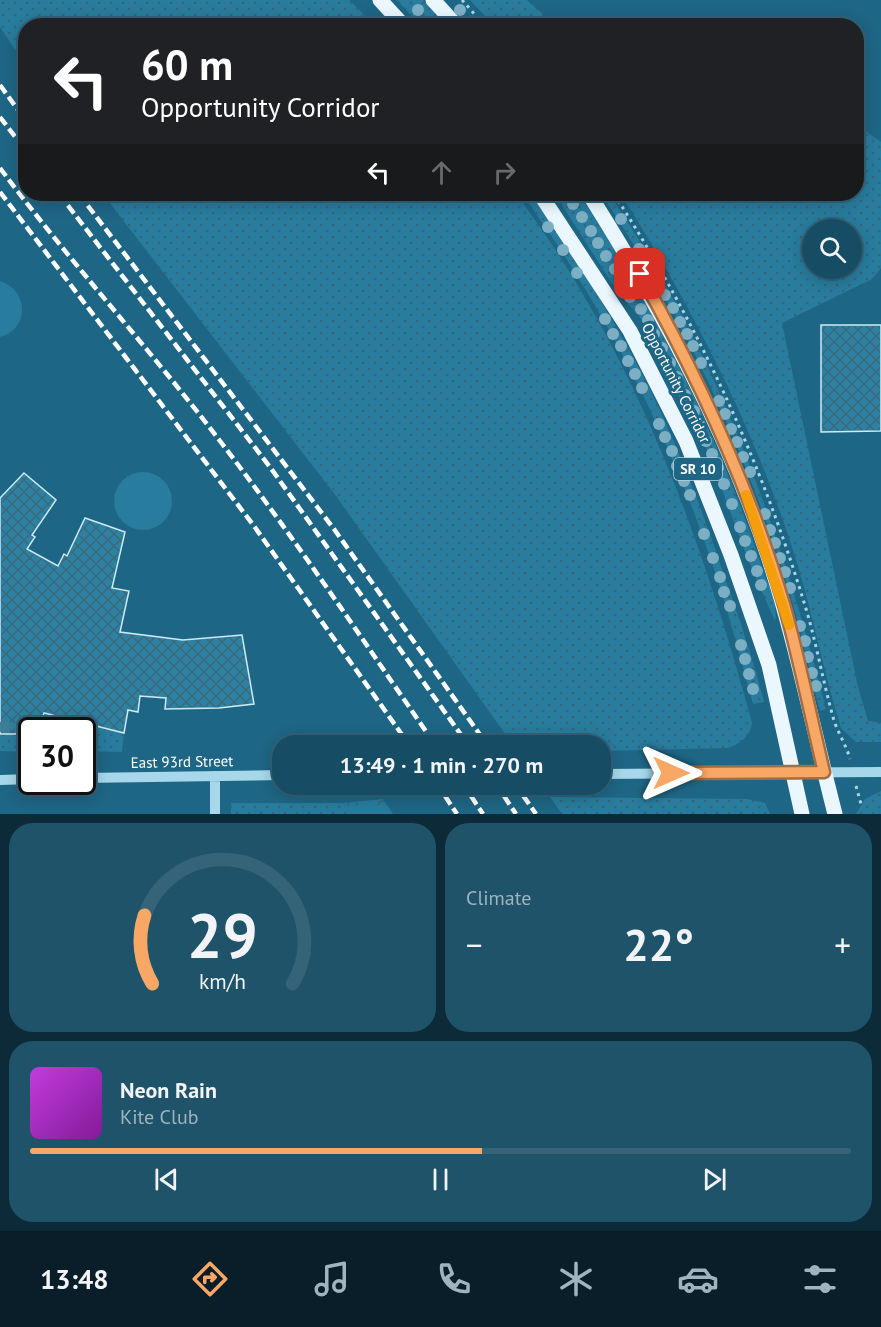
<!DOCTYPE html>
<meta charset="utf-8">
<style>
:root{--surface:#164c64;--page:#1f536a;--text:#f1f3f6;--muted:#9eb4bf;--line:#356378;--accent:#f9a765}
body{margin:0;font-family:"PT Sans",sans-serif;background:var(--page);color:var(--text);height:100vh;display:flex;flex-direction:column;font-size:22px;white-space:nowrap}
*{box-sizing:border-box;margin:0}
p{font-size:20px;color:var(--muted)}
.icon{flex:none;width:33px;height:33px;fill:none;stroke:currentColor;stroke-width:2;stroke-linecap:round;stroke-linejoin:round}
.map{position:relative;height:814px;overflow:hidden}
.panel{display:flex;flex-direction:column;gap:9px;padding:9px;background:#0c2a37;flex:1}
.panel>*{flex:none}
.hud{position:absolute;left:18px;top:18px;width:846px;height:183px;border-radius:24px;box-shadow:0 3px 15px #0003,0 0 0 2px var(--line);background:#202124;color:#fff;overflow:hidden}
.fabs{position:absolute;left:802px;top:219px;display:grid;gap:12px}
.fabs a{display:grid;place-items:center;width:60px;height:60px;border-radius:50%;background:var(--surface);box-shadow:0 3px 15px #0003,0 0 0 2px var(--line);font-size:30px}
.speed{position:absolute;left:18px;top:717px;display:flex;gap:12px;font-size:30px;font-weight:700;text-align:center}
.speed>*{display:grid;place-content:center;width:78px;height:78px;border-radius:50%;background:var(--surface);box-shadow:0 3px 15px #0003,0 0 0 2px var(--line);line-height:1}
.speed .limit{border:3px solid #111;border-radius:9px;background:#fff;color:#111}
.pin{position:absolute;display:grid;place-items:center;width:51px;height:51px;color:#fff;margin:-26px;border-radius:12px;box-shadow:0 3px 9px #0006}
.me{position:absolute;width:66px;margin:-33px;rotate:90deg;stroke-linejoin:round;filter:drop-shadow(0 0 4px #0008)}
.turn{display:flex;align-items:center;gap:21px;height:126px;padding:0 24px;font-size:27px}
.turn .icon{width:78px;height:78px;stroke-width:2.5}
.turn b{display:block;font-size:42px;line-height:51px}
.lanes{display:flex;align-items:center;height:57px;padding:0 24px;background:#0003;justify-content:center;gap:30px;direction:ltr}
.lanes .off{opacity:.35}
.big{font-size:45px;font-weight:700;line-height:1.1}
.panel .tile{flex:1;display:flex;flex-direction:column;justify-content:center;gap:9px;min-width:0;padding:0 21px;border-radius:24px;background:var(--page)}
.panel .dial{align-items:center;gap:0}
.dial svg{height:156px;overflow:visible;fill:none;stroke:var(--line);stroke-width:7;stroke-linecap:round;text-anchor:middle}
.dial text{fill:var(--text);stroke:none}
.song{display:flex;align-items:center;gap:18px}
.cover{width:72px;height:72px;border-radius:9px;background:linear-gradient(135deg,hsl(290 70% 55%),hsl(290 70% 35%))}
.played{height:6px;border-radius:3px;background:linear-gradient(90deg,var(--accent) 55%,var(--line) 55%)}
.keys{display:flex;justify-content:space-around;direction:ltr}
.heat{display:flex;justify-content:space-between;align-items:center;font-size:33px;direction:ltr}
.panel .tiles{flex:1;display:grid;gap:9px;grid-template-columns:1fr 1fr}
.tile:last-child{grid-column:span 2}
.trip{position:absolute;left:272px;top:735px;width:339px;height:60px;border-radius:24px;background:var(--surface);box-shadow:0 3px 15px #0003,0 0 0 2px var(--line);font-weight:700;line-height:60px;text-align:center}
.tab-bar{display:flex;height:96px;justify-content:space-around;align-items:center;background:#091e28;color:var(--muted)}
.tab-bar .icon{width:42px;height:42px}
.tab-bar .current{color:var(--accent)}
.tab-bar b{font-size:27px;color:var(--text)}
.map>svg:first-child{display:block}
.grass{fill:url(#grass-dots);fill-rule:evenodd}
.forest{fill:url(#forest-crowns)}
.green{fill:#287c9e}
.building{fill:url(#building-cross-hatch);stroke:#cbebf8;stroke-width:1.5}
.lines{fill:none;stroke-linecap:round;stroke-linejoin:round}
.minor-tunnel{stroke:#407d97;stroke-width:10;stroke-dasharray:10 5;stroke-linecap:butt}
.path{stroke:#a6d7ea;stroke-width:3;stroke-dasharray:3 4.5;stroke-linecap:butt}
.minor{stroke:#a6d7ea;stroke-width:10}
.major{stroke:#eaf7fe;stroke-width:15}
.rail{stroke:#fff;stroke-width:4.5;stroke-dasharray:10 4.5;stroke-linecap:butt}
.tree{fill:#7dafc4}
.route-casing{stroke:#a26d42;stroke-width:15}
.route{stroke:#f9a765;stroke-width:10}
.slow{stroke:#f59e0b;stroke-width:10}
.labels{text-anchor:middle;stroke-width:6;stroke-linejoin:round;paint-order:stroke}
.shield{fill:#1e6685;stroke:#bcd1da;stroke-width:1.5}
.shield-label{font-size:14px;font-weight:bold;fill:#fff}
.street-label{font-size:15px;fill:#fff;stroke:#1e6685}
</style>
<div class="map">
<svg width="881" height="814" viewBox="0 0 881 814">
<defs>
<pattern id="grass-dots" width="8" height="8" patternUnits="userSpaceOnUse" patternTransform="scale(1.5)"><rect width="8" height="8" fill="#287c9e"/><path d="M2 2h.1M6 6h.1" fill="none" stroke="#3a6475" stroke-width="1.8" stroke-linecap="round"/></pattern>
<pattern id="forest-crowns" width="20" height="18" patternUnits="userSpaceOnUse" patternTransform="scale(1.5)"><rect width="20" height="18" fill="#287c9e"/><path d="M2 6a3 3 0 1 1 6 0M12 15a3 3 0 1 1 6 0" fill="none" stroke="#3a6475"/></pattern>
<pattern id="building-cross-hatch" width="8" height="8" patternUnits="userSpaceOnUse" patternTransform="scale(1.5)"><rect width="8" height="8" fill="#2d81a3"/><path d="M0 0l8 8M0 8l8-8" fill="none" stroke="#3b697c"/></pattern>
</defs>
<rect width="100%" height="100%" fill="#1e6685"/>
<path class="grass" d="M0,0H349L375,25L26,26L25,64L0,27Z
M397,0H423L446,25H420Z
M470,0H527L555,25H493Z
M857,125L881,142V268L872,279L782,323L858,687L868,721L881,723V742H856L841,728C822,667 811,604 791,544C750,419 690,304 621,194H856ZM813,230H852V268H813Z
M114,194H516C634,350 701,535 752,723C750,736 740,745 727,748L600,751V746L513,745L336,496L109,202L116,197Z
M522,194H532C568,247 602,301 633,357C671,426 699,501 724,575C739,617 753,659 764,702L753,704C740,656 727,607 711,560C667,430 603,305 522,194Z
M555,194H579C655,309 718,433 761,565C766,580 779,606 775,621L749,562L701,434L669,368L644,322L619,294Z
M601,194H609C716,350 780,527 826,709L820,711C808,665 798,619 784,574C741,440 680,310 601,194Z
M66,720L124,733L122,752L83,751L82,730H72Z
M0,734H31V752L0,751Z
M881,791V814H856L865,799Z
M550,797L747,799L765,803L770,814H562Z
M231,803H343L350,814H231Z"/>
<path class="forest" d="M383,799L393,814H350L343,803Z"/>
<path class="green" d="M0,281C29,290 30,329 0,337Z
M114 501a29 29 0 1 1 58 0a29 29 0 1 1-58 0Z"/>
<path class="building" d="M821,325H881V431L821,432Z
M24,473L56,500L32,535L35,537L27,549L58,566L64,554L67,556L85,518L125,532L112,588L129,591L120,632L183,640L242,635L254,704L219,708L165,709L166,698L140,696L138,712L128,710L124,733L44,713L42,719L33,722L32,734H0V498Z"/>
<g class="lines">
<path class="minor-tunnel" d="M0,727L39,726"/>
<path class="path" d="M462,0L485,26
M614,194C699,325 765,469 809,619C818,652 824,685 833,717C837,732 846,744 850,759
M856,786L861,804"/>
<path class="minor" d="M39,726L60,730
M600,774L881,772
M215,776V814
M82,778L282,775
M0,780L32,779"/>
<path class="major" d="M380,0L404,26
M433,0L457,26
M540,194L630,331L686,441L731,555L769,665L802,814
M589,194C662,310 726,428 769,559C796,642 813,729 835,814"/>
<path class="rail" d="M0,85L26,121
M0,117L26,151
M0,168C70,262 149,348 220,441C296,540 365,643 436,746
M0,192L254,526L410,746
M59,194L270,467L469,746
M79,194L334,529L488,746
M437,784L457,814
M463,784L483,814
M496,784L516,814
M515,784L536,814"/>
</g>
<g class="tree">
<circle cx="418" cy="10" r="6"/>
<circle cx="460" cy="10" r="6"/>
<circle cx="573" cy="204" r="6"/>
<circle cx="582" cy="217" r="6"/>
<circle cx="621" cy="219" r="6"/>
<circle cx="548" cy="227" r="6"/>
<circle cx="591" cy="231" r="6"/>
<circle cx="598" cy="243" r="6"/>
<circle cx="639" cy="249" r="6"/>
<circle cx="563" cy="250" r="6"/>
<circle cx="606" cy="256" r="6"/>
<circle cx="615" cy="269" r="6"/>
<circle cx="577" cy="273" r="6"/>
<circle cx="623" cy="282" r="6"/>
<circle cx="665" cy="295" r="6"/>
<circle cx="630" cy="297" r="6"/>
<circle cx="673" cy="308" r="6"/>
<circle cx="641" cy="309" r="6"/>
<circle cx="605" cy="319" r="6"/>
<circle cx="648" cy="320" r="6"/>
<circle cx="680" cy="322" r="6"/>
<circle cx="613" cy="334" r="6"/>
<circle cx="654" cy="334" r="6"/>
<circle cx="687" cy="334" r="6"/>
<circle cx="621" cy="346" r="6"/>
<circle cx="693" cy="346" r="6"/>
<circle cx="662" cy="348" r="6"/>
<circle cx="628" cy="361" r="6"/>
<circle cx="670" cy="363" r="6"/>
<circle cx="701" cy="363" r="6"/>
<circle cx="635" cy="374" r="6"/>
<circle cx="677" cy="377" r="6"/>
<circle cx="642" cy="388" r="6"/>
<circle cx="685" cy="395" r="6"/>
<circle cx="719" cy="401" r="6"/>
<circle cx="694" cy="411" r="6"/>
<circle cx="725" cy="414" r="6"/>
<circle cx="659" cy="424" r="6"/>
<circle cx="700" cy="426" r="6"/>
<circle cx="731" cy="429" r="6"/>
<circle cx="665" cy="437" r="6"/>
<circle cx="706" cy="441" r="6"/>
<circle cx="737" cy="442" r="6"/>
<circle cx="672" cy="451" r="6"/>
<circle cx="712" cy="454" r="6"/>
<circle cx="743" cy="457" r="6"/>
<circle cx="677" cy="466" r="6"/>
<circle cx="718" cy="468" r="6"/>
<circle cx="750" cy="472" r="6"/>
<circle cx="684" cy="481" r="6"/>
<circle cx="724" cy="484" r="6"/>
<circle cx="690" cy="495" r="6"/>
<circle cx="732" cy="504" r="6"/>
<circle cx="765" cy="514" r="6"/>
<circle cx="740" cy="527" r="6"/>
<circle cx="770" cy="530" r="6"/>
<circle cx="704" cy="534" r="6"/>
<circle cx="745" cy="541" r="6"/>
<circle cx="775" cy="543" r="6"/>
<circle cx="751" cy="556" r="6"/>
<circle cx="713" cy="558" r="6"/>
<circle cx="780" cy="558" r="6"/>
<circle cx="757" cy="571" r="6"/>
<circle cx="785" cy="572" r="6"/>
<circle cx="720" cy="577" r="6"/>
<circle cx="761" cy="585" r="6"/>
<circle cx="790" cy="588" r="6"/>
<circle cx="724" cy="592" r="6"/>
<circle cx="730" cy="606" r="6"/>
<circle cx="800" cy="626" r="6"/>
<circle cx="805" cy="641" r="6"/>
<circle cx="741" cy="645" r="6"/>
<circle cx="808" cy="657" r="6"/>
<circle cx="745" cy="659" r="6"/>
<circle cx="812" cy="673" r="6"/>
<circle cx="749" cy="674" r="6"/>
<circle cx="816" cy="686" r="6"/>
<circle cx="753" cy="689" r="6"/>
</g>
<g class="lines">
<g class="route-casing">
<path id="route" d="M640,274C700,380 751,491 785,608C800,662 811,718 824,772L671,773"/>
</g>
<use href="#route" class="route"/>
<path class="slow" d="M746,495L789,625"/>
</g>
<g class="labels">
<rect class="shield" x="674" y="458" width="48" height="22" rx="4.5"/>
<g class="shield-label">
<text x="698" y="474">SR 10</text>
</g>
<g class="street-label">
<text transform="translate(676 383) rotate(63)" y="5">Opportunity Corridor</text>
<text transform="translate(182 762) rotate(-1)" y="5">East 93rd Street</text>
</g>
</g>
</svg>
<div class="fabs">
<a><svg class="icon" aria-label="search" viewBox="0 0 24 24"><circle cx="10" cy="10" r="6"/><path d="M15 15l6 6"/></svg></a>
</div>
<div class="speed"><div class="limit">30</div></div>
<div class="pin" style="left:640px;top:274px;background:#d93025"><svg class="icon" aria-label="arrive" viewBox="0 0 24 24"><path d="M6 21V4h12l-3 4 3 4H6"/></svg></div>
<svg class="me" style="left:671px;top:773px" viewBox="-20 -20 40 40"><path d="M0-17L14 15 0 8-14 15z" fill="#f9a765" stroke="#fff" stroke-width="4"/></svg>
<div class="trip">13:49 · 1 min · 270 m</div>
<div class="hud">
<div class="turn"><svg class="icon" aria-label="left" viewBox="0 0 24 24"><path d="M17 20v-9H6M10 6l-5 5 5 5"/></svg><div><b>60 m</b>Opportunity Corridor</div></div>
<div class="lanes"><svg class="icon" aria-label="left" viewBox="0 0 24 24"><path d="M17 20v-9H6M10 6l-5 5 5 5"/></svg><svg class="icon off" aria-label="ahead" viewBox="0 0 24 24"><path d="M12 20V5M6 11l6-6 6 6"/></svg><svg class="icon off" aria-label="right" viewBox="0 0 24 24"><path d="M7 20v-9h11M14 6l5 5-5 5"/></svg></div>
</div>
</div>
<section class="panel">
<div class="tiles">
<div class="tile dial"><svg viewBox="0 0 100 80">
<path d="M14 69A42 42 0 1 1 86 69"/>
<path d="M14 69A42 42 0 0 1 10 34" stroke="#f9a765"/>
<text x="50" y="56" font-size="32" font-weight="700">29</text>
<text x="50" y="72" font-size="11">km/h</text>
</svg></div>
<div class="tile"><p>Climate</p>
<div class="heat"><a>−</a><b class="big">22°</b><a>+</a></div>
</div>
<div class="tile">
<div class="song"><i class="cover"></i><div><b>Neon Rain</b><p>Kite Club</p></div></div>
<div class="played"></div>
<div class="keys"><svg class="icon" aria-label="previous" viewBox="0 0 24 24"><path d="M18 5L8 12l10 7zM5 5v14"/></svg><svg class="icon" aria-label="pause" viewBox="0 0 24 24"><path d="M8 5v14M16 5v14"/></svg><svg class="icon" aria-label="next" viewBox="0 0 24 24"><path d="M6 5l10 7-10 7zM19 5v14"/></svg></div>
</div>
</div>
</section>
<nav class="tab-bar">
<b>13:48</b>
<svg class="icon current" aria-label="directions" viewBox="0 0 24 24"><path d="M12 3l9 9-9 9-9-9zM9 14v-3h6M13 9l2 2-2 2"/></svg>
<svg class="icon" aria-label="music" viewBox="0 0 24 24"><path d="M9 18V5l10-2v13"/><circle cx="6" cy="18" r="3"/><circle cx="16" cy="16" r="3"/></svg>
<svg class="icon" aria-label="phone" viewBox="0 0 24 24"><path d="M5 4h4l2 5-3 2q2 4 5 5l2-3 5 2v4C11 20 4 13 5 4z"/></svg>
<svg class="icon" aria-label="climate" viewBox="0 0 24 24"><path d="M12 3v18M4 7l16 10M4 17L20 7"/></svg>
<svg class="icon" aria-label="car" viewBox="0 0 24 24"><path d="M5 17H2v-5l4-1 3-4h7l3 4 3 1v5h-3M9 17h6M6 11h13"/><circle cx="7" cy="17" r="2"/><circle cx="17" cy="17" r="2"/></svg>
<svg class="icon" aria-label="filters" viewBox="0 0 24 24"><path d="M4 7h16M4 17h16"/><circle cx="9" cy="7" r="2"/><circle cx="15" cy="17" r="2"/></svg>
</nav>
